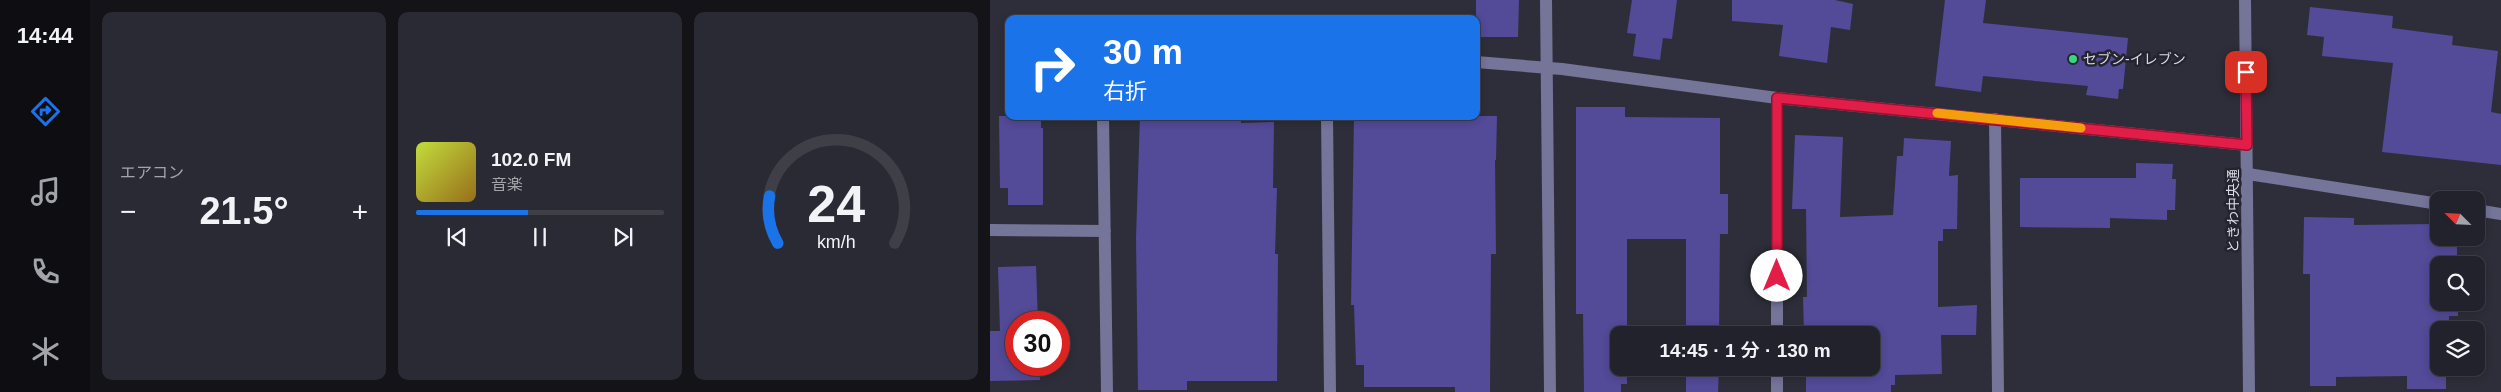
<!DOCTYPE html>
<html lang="ja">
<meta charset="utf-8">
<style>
:root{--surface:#22222c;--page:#2a2a34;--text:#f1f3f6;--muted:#a2a4a9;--line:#3f3f48;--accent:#1a73e8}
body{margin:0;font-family:Helvetica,"Noto Sans JP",sans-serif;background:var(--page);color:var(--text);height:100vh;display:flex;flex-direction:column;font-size:19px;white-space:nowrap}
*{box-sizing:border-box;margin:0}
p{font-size:16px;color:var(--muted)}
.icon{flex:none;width:28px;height:28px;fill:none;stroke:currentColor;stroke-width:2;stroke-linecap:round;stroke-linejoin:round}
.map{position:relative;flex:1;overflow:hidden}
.side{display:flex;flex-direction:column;gap:12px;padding:12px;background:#131318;width:900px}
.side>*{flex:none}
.guide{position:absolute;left:15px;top:15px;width:475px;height:105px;border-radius:10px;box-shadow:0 2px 8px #0003,0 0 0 1px var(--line);background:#1a73e8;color:#fff;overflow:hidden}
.needle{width:32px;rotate:294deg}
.buttons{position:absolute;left:1440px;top:191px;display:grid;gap:10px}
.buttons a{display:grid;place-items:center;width:55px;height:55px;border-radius:10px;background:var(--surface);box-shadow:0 2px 8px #0003,0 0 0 1px var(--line);font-size:25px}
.speed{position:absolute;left:15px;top:311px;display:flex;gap:10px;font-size:25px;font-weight:700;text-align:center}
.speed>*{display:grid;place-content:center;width:65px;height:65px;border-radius:50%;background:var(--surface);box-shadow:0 2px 8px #0003,0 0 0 1px var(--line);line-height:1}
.speed .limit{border:8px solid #d22;background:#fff;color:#111}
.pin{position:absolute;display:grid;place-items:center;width:42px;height:42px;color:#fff;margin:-21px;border-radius:10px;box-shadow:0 2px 8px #0006}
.me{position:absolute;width:55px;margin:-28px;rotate:0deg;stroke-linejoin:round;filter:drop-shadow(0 0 4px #0008)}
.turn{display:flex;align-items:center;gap:18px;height:105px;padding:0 15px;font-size:22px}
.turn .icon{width:65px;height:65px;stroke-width:2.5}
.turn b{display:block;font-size:35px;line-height:42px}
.big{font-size:38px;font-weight:600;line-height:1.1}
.side .card{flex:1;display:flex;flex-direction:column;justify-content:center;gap:8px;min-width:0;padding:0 18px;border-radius:10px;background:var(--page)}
.side .dial{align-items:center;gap:0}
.dial svg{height:130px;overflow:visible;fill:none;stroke:var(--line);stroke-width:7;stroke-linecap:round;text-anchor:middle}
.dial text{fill:var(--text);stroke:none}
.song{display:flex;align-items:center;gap:15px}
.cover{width:60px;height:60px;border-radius:8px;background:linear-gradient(135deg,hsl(70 70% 55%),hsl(40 70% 35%))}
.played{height:5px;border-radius:2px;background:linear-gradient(90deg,var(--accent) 45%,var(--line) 45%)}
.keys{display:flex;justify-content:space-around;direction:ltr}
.heat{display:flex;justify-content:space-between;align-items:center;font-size:28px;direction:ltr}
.side .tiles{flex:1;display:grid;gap:12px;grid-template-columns:repeat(3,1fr)}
.trip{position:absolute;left:620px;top:326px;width:270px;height:50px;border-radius:10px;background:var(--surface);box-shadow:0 2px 8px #0003,0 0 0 1px var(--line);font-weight:600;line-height:50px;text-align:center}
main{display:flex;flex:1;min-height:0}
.dock{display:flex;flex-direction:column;width:90px;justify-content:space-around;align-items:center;background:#0e0e12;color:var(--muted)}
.dock .icon{width:35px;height:35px}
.dock .current{color:var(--accent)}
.dock b{font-size:22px;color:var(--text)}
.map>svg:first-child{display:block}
.building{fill:#534a98}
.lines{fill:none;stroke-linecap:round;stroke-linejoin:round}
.minor{stroke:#757499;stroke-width:12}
.route-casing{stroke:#92132f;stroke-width:12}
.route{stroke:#e11d48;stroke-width:9}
.slow{stroke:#f59e0b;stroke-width:9}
.poi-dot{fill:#37d880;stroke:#242430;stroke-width:2}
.labels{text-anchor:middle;stroke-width:5;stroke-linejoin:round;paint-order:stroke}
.poi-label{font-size:14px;fill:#dadae3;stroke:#242430;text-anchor:start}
.street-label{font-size:14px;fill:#dadae3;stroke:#242430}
</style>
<main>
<nav class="dock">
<b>14:44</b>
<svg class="icon current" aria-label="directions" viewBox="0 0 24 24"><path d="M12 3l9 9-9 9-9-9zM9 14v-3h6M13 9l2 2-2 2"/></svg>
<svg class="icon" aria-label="music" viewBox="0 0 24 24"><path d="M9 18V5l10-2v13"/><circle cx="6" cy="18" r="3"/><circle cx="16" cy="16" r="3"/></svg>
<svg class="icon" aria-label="phone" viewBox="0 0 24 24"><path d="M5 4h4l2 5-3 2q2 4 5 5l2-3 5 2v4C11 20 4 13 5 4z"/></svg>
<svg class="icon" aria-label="climate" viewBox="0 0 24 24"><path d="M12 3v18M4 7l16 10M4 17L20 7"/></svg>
</nav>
<section class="side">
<div class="tiles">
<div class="card"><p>エアコン</p>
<div class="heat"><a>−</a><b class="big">21.5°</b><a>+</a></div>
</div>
<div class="card">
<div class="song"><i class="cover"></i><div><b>102.0 FM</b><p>音楽</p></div></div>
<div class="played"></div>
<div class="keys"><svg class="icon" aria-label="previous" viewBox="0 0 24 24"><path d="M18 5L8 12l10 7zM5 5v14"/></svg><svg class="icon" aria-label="pause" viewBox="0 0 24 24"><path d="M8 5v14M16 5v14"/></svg><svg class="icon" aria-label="next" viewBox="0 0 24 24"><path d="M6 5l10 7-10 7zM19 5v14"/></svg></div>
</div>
<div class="card dial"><svg viewBox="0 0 100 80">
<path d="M14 69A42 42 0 1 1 86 69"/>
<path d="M14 69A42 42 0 0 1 9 40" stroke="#1a73e8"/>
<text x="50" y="56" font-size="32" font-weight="700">24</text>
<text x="50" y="72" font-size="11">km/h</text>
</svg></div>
</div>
</section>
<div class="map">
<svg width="1511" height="392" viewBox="0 0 1511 392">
<rect width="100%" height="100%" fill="#2e2e3a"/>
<path class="building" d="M486,0H529L528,37H486Z
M642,0H687L682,39L673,38L670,60L643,56L646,34L637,33Z
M742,0H845L863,4L860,30L841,27L837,63L789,56L793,25L742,21Z
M955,0H996L993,23L1138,38L1133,89H1129L1128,99L1096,95L1098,86L993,76L991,92L945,86Z
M1320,7L1403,16L1402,28L1463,36L1462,45L1508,51L1501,112L1511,114V165L1392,152L1403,63L1332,56L1334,37L1317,35Z
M586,107H635V117L730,118V194H738V234H730L729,335H696V239H637V335H629V368H637V384H631V392H594L593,314H586Z
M9,116H51V128H53V205H18V188H10Z
M150,116H251V123L284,122L283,188H287L285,254H288L287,381H197V390H148L146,238Z
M364,116H507L506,160H505L506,254H501L500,392H465V387H374V365H366L364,305H361Z
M805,135L853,137L850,217L903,215L907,156H913L914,138L961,141L959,176L968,175L967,229H953V241H948V307L987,305L986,335H951L952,374L905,375V385H901V392H816V368H881V335H814L813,297H817L816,209H802Z
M1146,163L1183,164L1182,179H1186L1185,210H1177V220L1120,218V228L1030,227V178H1146Z
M1314,217L1364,218V225L1444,224V231H1449V238H1467V265H1449V302H1468V316H1459V330H1449V368H1456V389H1417V376L1346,377V386H1320V274H1313Z
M46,266L48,322H26V365H49L50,380L0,381V331H10L8,267Z
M696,368H729L728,392H696Z"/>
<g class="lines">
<path class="minor" d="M556,0L560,392
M1255,0L1259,392
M486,62L572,69L787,98L1257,145
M787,98V335
M113,116L117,392
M337,116L340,392
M1005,119L1008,392
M1258,174L1449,204
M1486,210L1511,214
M0,230L115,231
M787,368V392"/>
</g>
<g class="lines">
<g class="route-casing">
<path id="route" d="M787,276V98L1257,145L1256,72"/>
</g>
<use href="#route" class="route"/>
<path class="slow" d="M947,113L1091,128"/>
</g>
<circle class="poi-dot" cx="1083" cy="59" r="5"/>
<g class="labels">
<g class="poi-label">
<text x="1093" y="64">セブン-イレブン</text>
</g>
<g class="street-label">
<text transform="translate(1243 211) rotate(-90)" y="5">ときわ中央通</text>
</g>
</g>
</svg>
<div class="buttons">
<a><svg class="needle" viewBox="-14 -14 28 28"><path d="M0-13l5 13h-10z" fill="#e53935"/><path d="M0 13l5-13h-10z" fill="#a2a4a9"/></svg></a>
<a><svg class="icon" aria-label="search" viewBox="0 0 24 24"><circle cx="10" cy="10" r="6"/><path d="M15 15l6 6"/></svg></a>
<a><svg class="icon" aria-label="layers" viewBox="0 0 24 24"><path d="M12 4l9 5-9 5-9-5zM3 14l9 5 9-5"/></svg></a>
</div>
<div class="speed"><div class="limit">30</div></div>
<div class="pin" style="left:1256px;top:72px;background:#d93025"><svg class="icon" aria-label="arrive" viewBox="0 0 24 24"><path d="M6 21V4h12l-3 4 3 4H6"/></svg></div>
<svg class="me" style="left:787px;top:276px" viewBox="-20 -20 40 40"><circle r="19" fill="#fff"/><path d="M0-13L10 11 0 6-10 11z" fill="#e11d48"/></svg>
<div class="trip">14:45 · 1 分 · 130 m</div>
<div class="guide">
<div class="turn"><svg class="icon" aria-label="right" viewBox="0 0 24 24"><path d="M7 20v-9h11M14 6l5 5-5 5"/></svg><div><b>30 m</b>右折</div></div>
</div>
</div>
</main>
